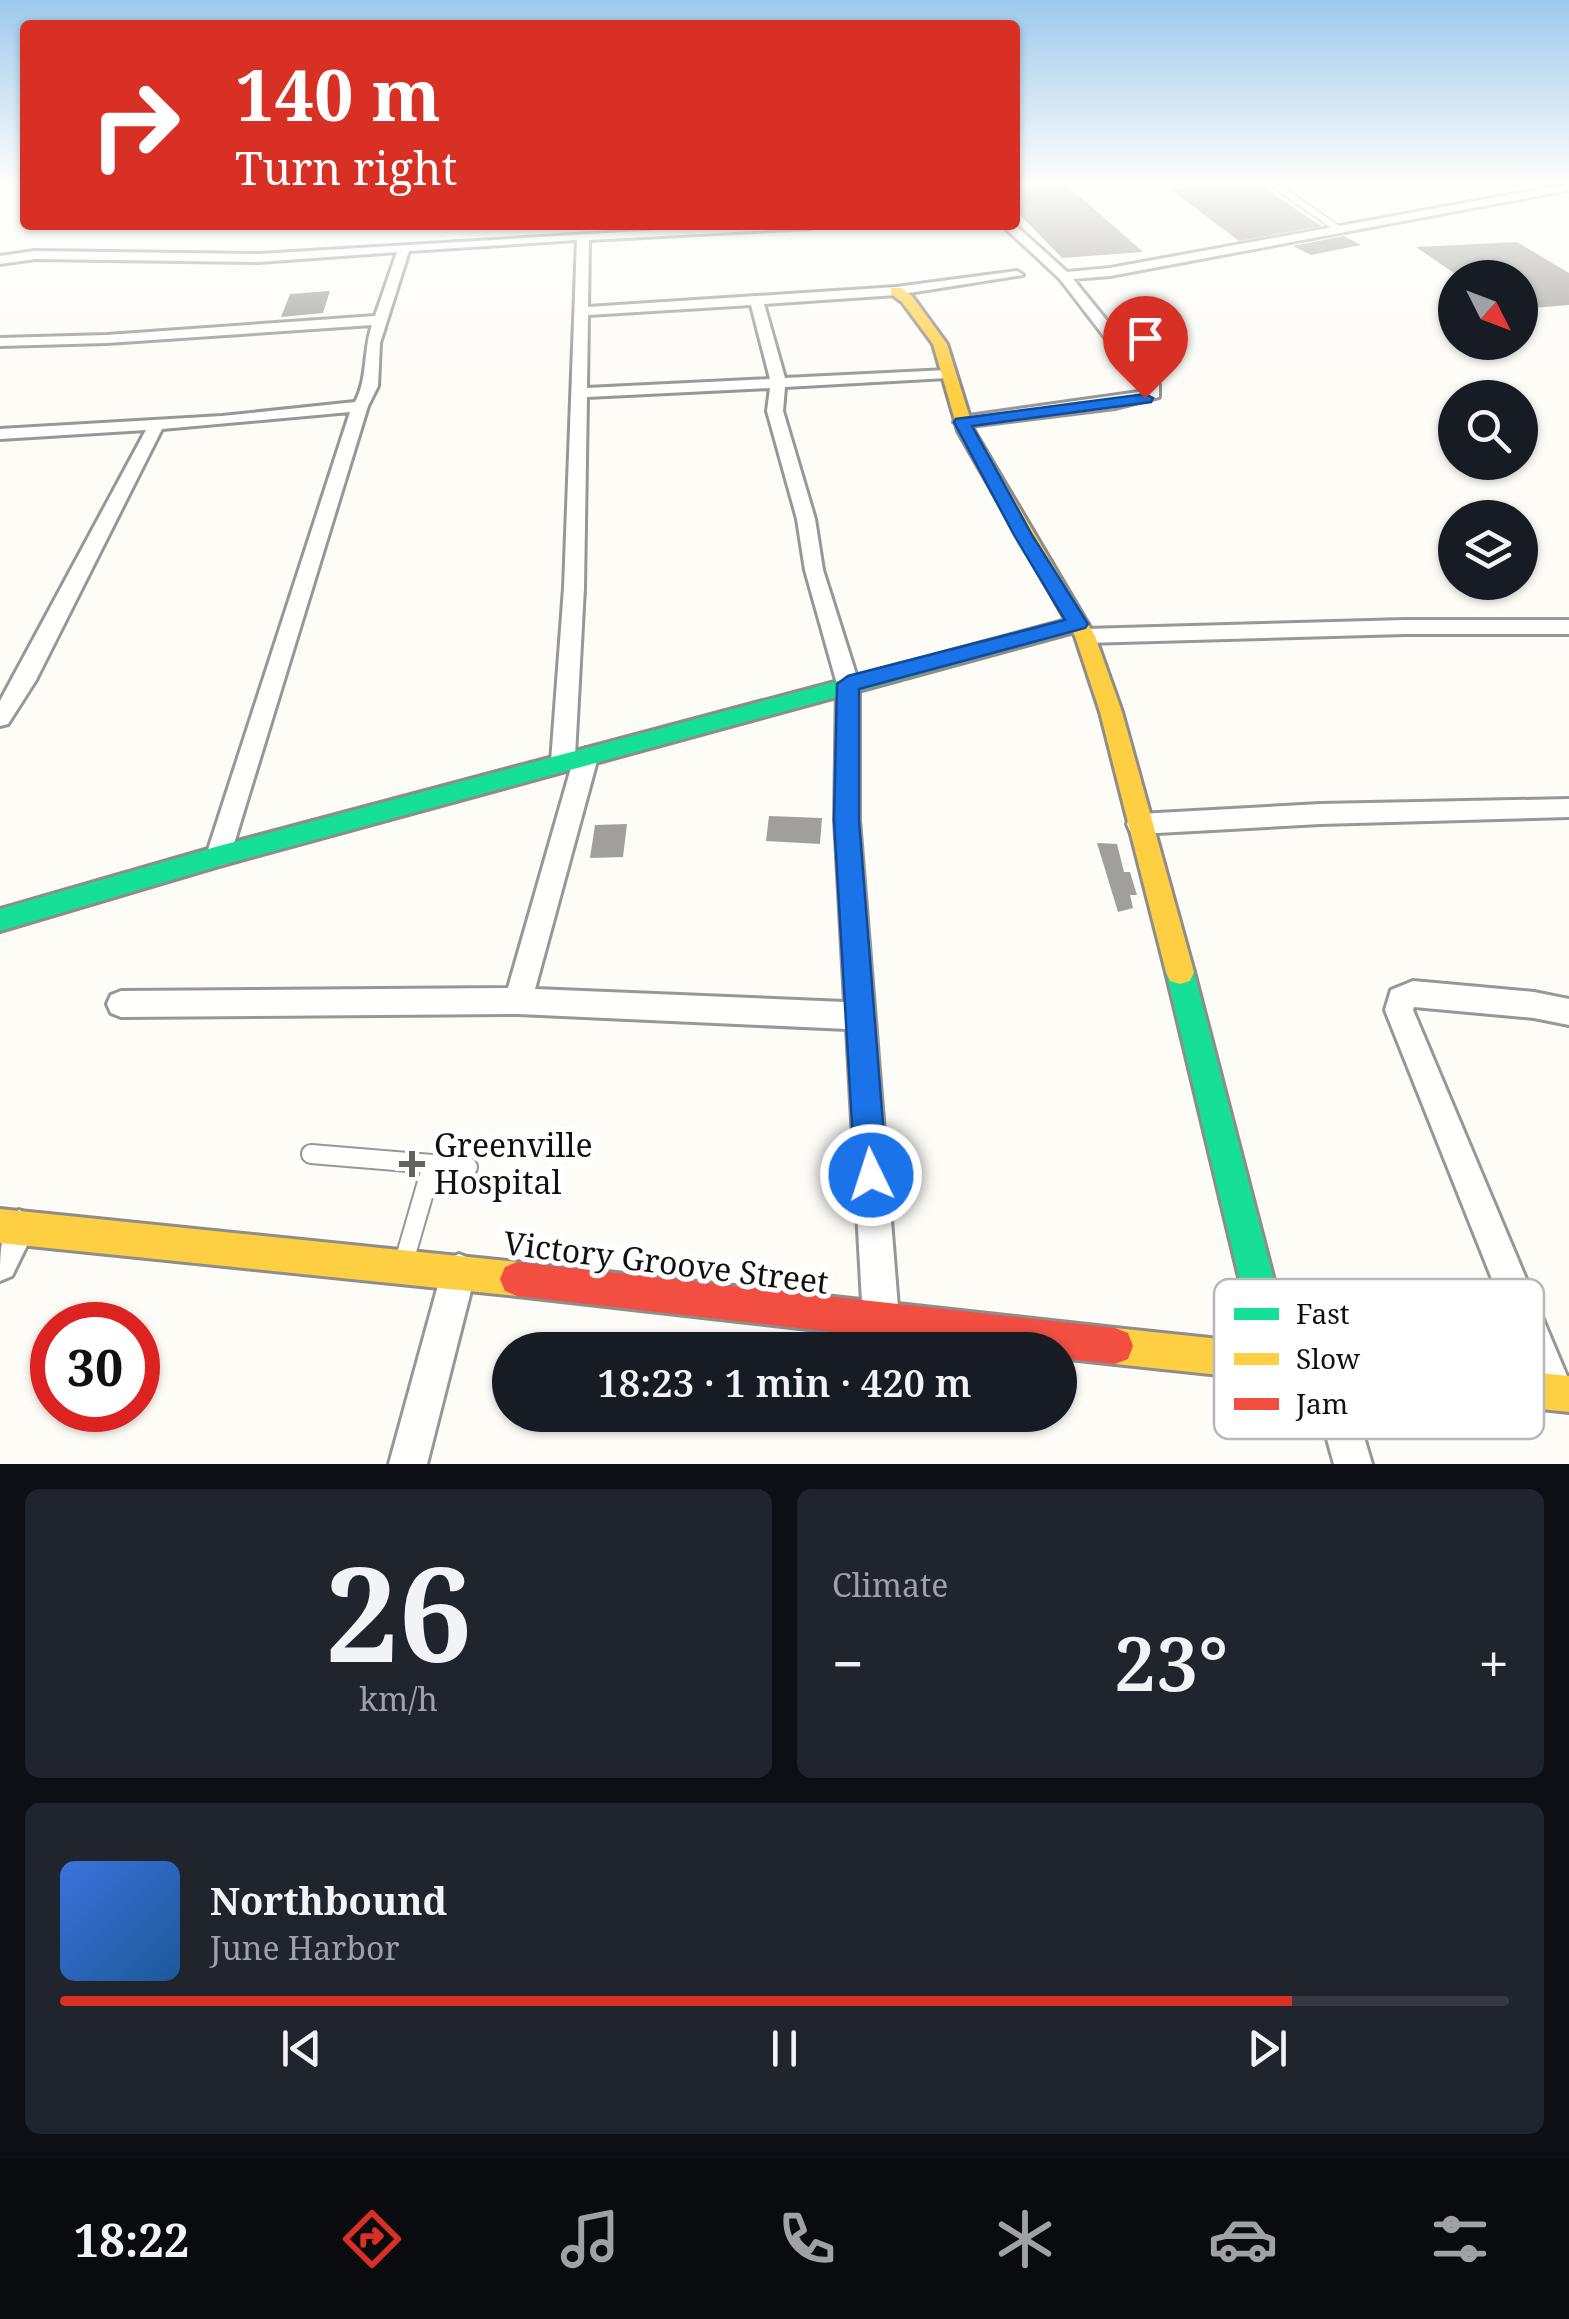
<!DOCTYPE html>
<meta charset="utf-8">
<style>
:root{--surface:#171b24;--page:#20242c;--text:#f1f3f6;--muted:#9ea1a6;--line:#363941;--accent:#d93025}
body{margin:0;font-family:"Noto Serif",serif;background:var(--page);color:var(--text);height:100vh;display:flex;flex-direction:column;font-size:38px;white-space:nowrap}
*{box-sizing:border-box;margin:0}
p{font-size:32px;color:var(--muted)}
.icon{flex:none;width:55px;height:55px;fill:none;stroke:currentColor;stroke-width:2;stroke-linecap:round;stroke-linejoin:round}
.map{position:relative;height:1464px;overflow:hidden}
.details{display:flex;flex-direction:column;gap:25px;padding:25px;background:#0d0f14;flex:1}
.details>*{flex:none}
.hud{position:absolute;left:20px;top:20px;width:1000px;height:210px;border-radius:10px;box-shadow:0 2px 8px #0004;background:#d93025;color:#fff;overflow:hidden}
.needle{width:65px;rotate:132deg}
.buttons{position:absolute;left:1438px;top:260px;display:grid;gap:20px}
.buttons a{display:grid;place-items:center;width:100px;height:100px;border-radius:50%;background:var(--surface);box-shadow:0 2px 8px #0004;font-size:50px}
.speed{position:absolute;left:30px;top:1302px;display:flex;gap:20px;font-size:50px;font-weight:700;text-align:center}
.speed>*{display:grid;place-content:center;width:130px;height:130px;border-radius:50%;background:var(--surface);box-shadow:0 2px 8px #0004;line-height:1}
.speed .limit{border:15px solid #d22;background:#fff;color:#111}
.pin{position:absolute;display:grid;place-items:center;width:85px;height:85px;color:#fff;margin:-102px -42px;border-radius:50% 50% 50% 0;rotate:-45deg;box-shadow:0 0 10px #0007}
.pin .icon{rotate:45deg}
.me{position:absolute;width:110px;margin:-55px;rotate:356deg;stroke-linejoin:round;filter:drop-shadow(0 0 8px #0008)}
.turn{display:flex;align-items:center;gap:35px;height:210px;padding:0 50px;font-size:45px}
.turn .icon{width:130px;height:130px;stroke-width:2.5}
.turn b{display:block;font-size:70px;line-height:85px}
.big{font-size:75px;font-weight:600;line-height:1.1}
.details .card{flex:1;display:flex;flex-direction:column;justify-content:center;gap:15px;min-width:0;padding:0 35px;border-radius:15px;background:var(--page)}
.details .dial{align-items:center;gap:0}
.dial b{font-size:130px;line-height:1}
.song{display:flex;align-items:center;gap:30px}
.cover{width:120px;height:120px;border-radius:15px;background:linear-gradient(135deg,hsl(220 70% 55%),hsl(210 70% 35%))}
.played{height:10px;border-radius:5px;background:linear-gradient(90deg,var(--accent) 85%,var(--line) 85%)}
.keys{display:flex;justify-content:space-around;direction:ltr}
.heat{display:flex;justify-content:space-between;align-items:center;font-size:55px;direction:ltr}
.details .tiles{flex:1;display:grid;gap:25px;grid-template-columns:1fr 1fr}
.card:last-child{grid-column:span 2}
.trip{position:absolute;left:492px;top:1332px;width:585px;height:100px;border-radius:50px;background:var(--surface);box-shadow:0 2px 8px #0004;font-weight:600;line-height:100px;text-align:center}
.menu{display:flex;height:160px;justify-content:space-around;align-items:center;background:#090b0e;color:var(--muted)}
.menu .icon{width:70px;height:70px}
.menu .active{color:var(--accent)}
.menu b{font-size:45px;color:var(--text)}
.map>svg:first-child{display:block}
.building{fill:#a19f9c}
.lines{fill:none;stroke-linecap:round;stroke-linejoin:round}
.lane-far1-casing{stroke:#979795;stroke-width:9}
.lane-casing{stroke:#979795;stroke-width:22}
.street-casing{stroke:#979795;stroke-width:6}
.fast-casing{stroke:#8e8d8b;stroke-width:6}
.slow-casing{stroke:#8e8d8b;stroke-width:6}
.jam-casing{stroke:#8e8d8b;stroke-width:6}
.lane-far1{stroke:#fffffe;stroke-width:6}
.lane{stroke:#fffffe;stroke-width:18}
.street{fill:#fffffe;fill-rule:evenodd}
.fast{fill:#16e098;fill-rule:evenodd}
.slow{fill:#ffcf43;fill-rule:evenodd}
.jam{fill:#f24e42;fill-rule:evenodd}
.route{fill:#1a73e8;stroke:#114b97;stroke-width:2.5}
.poi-dot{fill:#646362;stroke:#fff;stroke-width:4}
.labels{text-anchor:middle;stroke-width:10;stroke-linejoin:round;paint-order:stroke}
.near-poi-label{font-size:32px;fill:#111;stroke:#fff;text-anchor:start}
.near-street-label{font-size:32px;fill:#111;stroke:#fff}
.key{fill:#fff;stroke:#b8b8b8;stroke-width:2.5}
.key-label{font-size:28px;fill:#111}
</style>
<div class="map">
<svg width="1569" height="1464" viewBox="0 0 1569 1464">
<rect width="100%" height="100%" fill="#fdfcf7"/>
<path class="building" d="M1015,183H1065L1143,252L1062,258L1015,210Z
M1260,185L1321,226L1239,241L1170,189Z
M1344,236L1361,245L1311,255L1293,246Z
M1517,242L1569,273V305L1520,309V278H1461L1416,247Z
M330,291L323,313L281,317L290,294Z
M769,816L822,818L820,844L766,841Z
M627,824L623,857L590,858L595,825Z
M1097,843L1117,844L1124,872H1130L1137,895H1130L1133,908L1118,912Z"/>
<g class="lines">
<g class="lane-far1-casing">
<path id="lane-far1" d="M1272,183L1338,229"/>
</g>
<g class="lane-casing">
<path id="lane" d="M311,1154L468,1167
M405,1258L432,1165"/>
</g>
<g class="street-casing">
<path id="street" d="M1569,184V190L1110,276L1073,279L1159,385V397L1115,408L962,427L954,422L962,417L1146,391L1060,279L1002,225H1015L1067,272L1110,268Z
M741,225H816L810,228L589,240L588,307L896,287L1017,271L1023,275L896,295L764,304L785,378L947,370L954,374L947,378L785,387L783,411L815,519L823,570L859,684V820L899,1320L893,1332L881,1338L869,1332L863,1320L847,1029L518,1014L121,1017L111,1013L107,1004L111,995L121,991L508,988L571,768H555L551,762L564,588L577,240L409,251L380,343L378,386L368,406L228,863L219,866L210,863L206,856L350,412L162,429L36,680L8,724L0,726V701L146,430L0,439V429L222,416L355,402C368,378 363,351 372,325L107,343L0,346V338L107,335L375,316L397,252L259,262L35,259L0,264V256L35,251L259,254ZM751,305L770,379L587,388L588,315ZM770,388L767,411L797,519L805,570L837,684L835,820L845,1002L535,989L598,757L594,751L586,748L575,756L584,588L587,397Z
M1405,620H1569V634H1405L1085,643L1075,636L1085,629Z
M1569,799V817L1320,824L1139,834L1130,831L1127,824L1130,817L1139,814L1320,804Z
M1413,981L1534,992L1569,999V1025L1534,1018L1414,1007L1413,1010L1569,1381L1567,1402L1554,1407L1541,1402L1385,1010L1391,990Z
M19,1210L31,1215L36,1227L12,1276L0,1281C0,1256 0,1222 19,1210Z
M459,1254L471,1259L476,1271L427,1464H389L442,1271L447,1259Z
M1325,1349L1338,1354L1343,1367L1372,1464H1334L1307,1367L1312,1354Z"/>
</g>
<g class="fast-casing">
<path id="fast" d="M1078,617L1088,624L1085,629L219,866L0,931V909L219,846Z
M1180,960L1190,963L1194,972L1295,1361L1290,1374L1277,1379L1264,1374L1259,1361L1166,972L1170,963Z"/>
</g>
<g class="slow-casing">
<path id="slow" d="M891,288H901L912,296L947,344L974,431L1095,636L1122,712L1194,972L1190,981L1180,984L1170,981L1166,972L1100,712L1075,636L958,431L933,344L902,302L891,294Z
M0,1209L517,1262L529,1267L534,1279L529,1291L517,1296L0,1243Z
M1115,1328L1569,1376V1412L1115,1364L1102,1359L1097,1346L1102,1333Z"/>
</g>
<g class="jam-casing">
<path id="jam" d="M517,1262L1115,1328L1128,1333L1133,1346L1128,1359L1115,1364L1060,1358V1350H992L517,1296L505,1291L500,1279L505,1267Z"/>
</g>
<use href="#lane-far1" class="lane-far1"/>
<use href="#lane" class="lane"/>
<use href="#street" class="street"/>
<use href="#fast" class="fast"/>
<use href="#slow" class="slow"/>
<use href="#jam" class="jam"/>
</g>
<linearGradient id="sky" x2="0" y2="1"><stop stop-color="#9dc9ee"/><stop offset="0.47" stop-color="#fefefb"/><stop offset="1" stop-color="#fefefb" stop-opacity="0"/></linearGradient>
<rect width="1569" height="388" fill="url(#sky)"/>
<path class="route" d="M1145,394L1153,398L1151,402L972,426L1032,535L1088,624L1085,628L859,689V820L887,1175L883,1187L871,1191L860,1187L855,1175L834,820L837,684L848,676L1065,620L1014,535L954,422L956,419Z"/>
<path class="poi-dot" d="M407 1149h10v10h10v10h-10v10h-10v-10h-10v-10h10z"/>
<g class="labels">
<g class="near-poi-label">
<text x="434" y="1157">Greenville<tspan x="434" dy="37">Hospital</tspan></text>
</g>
<g class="near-street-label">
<text transform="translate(666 1263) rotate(7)" y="11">Victory Groove Street</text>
</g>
</g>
<rect x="1214" y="1279" width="330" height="160" rx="15" class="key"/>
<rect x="1234" y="1308" width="45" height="12" fill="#16e098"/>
<rect x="1234" y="1353" width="45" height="12" fill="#ffcf43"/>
<rect x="1234" y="1398" width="45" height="12" fill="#f24e42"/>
<g class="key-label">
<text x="1296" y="1324">Fast</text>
<text x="1296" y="1369">Slow</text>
<text x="1296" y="1414">Jam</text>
</g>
</svg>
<div class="buttons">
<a><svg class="needle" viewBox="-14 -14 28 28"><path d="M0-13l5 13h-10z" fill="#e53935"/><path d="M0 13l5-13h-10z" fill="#9ea1a6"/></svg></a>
<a><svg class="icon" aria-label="search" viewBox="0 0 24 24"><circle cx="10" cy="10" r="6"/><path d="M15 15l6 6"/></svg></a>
<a><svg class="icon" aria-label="layers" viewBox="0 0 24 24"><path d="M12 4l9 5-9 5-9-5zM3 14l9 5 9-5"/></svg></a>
</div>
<div class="speed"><div class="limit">30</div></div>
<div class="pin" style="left:1145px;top:398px;background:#d93025"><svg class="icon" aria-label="arrive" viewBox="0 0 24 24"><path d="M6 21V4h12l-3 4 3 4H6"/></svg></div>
<svg class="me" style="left:871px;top:1175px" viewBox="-20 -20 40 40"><circle r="17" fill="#1a73e8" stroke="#fff" stroke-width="3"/><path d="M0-11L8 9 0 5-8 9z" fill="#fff"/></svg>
<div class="trip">18:23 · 1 min · 420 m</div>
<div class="hud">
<div class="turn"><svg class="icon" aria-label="right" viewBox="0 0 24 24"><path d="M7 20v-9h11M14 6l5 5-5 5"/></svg><div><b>140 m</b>Turn right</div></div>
</div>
</div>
<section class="details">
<div class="tiles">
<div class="card dial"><b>26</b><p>km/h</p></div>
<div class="card"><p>Climate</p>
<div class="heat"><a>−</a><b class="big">23°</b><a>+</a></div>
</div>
<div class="card">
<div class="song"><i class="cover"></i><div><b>Northbound</b><p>June Harbor</p></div></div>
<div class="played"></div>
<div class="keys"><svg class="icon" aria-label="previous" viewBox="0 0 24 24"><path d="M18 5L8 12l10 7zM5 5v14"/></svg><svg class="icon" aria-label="pause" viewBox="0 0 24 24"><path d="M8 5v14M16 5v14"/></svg><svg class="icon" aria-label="next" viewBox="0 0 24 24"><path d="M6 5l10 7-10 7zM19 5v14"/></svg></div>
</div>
</div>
</section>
<nav class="menu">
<b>18:22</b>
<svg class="icon active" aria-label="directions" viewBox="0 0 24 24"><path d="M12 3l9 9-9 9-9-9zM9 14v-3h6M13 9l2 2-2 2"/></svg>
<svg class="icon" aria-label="music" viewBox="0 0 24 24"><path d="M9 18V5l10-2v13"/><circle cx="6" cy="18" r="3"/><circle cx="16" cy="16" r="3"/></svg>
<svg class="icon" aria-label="phone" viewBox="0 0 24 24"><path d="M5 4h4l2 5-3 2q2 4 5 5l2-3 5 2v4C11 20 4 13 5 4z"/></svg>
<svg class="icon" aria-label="climate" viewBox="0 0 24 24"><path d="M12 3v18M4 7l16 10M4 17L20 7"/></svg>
<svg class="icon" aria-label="car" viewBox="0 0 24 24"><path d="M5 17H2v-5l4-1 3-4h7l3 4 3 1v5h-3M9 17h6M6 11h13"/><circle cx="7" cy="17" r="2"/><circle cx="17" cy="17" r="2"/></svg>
<svg class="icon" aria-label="filters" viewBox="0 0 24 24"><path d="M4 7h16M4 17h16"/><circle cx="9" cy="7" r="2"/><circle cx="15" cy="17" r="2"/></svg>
</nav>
